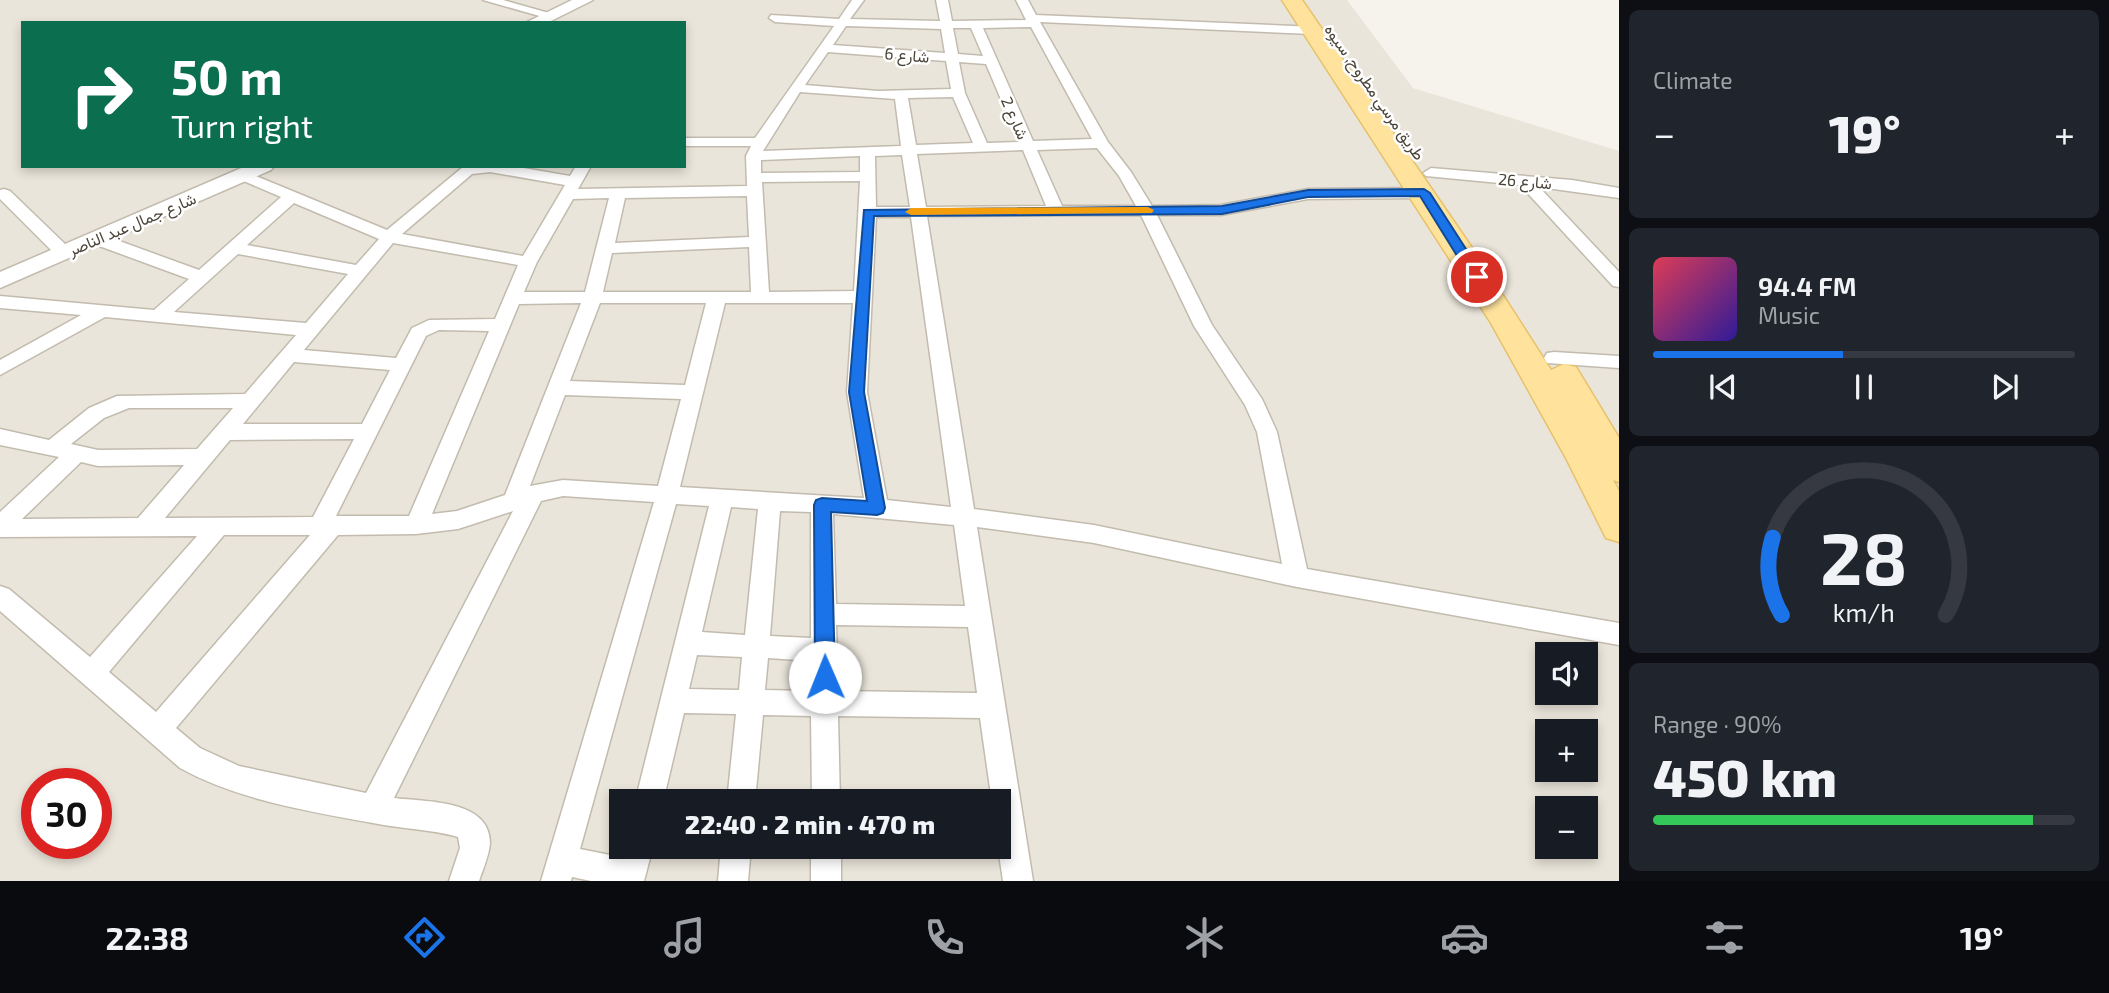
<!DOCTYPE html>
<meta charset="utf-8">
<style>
:root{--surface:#171b24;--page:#20242c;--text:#f1f3f6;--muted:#9ea1a6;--line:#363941;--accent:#1a73e8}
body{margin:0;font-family:"Exo 2",Vazirmatn,sans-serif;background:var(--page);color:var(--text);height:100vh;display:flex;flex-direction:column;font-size:26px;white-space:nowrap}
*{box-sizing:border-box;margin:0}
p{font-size:23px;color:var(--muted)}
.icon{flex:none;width:38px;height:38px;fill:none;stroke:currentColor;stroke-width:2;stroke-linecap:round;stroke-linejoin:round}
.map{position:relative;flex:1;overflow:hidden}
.side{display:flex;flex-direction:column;gap:10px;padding:10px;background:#0d0f14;width:490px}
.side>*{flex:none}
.banner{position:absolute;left:21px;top:21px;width:665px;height:147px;border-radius:0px;box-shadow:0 4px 10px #0003;background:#0b6e4f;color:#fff;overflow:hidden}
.controls{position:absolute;left:1535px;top:642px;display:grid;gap:14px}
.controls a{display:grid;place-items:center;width:63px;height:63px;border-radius:0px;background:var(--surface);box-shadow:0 4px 10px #0003;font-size:35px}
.speed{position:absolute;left:21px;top:768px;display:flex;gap:14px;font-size:35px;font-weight:700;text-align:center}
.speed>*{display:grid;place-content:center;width:91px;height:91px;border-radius:50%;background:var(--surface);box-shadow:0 4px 10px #0003;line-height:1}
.speed .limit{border:10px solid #d22;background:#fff;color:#111}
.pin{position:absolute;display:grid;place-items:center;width:60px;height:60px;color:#fff;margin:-30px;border:4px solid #fff;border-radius:50%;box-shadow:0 2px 7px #0007}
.me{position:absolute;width:77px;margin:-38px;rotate:359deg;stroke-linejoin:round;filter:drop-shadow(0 0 5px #0008)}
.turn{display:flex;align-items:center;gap:24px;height:147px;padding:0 35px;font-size:32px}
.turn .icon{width:91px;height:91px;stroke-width:2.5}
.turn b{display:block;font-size:49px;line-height:60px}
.big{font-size:52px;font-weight:800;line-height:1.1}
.side .card{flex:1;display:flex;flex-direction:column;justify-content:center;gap:10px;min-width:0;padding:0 24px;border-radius:10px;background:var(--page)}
.side .dial{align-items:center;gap:0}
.dial svg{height:182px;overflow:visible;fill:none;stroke:var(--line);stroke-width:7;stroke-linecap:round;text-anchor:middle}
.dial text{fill:var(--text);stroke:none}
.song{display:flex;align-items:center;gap:21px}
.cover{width:84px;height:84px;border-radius:10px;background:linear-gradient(135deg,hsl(350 70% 55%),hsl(250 70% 35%))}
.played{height:7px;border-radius:4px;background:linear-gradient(90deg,var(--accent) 45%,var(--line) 45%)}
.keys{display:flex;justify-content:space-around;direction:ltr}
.heat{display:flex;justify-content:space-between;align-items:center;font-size:38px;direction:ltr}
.charge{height:10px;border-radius:5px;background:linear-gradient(90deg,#34c759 90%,var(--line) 0)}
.trip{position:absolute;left:609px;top:789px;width:402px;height:70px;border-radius:0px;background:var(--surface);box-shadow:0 4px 10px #0003;font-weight:800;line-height:70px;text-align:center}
.menu{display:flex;height:112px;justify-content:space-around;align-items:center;background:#090b0e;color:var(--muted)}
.menu .icon{width:49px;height:49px}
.menu .current{color:var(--accent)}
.menu b{font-size:32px;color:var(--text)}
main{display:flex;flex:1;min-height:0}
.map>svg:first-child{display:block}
.residential{fill:#eae5da;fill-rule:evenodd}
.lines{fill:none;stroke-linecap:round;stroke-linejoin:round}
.minor-casing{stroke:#c2bbae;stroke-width:3}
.tertiary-casing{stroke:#c2bbae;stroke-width:3}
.primary-casing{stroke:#e6c16a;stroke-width:3}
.minor{fill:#fff;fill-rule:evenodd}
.tertiary{fill:#fff;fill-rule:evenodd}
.primary{fill:#ffe39c;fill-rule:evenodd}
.route{fill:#1a73e8;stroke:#114b97;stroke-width:2}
.slow{fill:#f59e0b}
.labels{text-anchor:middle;stroke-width:5;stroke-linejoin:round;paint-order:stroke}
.far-street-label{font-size:16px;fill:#4b4439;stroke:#fff}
</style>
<main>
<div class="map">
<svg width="1619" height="881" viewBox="0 0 1619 881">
<rect width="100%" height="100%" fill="#f6f3ec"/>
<path class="residential" d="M0,0H1347L1413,88L1619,151V881H0ZM23,23H684V166H23ZM1547,654H1586V693H1547ZM1547,732H1586V770H1547ZM37,784H96V844H37ZM621,802H999V847H621ZM1547,808H1586V847H1547Z"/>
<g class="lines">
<g class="minor-casing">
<path id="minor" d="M483,0H503L556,15L550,19Z
M852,0H864L850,19L940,21L936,0H948L952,21L1026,20L1016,0H1028L1036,15L1316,27V33L1312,34L1040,22L1108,142L1131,172L1152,206L1221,205L1308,189L1424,188L1432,193L1424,198L1308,199L1221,215H1157L1212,325L1262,399L1277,432L1307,569L1619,623V645L1297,587L1094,543L977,527L1033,881H1003L998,847L999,802H992L980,718L838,716L840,802H812L811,716L763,715L755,802H727L736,714L684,713L663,802H635L709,506L676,504L580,849L620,857L623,847H653L644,881H591L572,877L571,881H541L654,502L563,496L541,501L394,798C425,802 490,799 490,843C489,856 483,869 479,881H449L460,848L458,837C431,829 401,829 373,823C308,811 238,800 180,768L0,611V586L9,589L90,657L197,536L0,537V512L59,457L0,445V429L49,440L89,408L117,396L245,394L296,335L105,317L0,375V360L81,315L0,308V296L154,310L189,279L91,243L89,239L97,234L103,235L199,270L281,197L239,179L236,176L244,171L387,230L463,167L512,166L570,176L576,166H591L578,189L747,186L746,156L751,146H684V138H755L834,26L775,22L769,18L771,15L839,19ZM846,26L941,29L945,53L833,45ZM1031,27L1092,139L1033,141L983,28ZM953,28H971L983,56L958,54ZM828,52L946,61L951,89L878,91L805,85ZM959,62L986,64L1019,142L987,143L965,93ZM800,92L895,99L901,146L763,151ZM953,97L973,143L916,145L908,98ZM1097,148L1119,176L1136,206H1062L1037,150ZM1023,150L1046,206L926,207L917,154ZM902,155L910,207H876L875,156ZM860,156V172L761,173V160ZM490,172L565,185L523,256L402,234L472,174ZM860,181L854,291L769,292L762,182ZM747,196L749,237L615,243L625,198ZM609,198L585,292H524L537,262L573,199ZM294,203L379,239L356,265L247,245ZM1141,215L1194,326L1245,405L1257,432L1282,564L1094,525L974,509L927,216ZM876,217H911L951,507L887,500L867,392ZM393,243L518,265L495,319L429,320L412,328L396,358L304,350ZM749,247L751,292H603L612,253ZM238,254L348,274L306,323L174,312ZM581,303L505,495L457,511L432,514L519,304ZM600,303H706L685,385L570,381ZM725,303H853L847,392L864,498L680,487ZM439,330L489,331L409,516H336L426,336ZM294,362L390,370L362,424H243ZM565,395L681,399L658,486L563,480L530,486ZM129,408H233L197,449L98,450L71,444L104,418ZM354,439L313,517L165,518L230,440ZM81,462L98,466L184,465L138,518L22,519ZM731,507L758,509L745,635L702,632ZM513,511L366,793L239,766L200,748L176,728L338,535L416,534L458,529ZM780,511L811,512V638L770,636ZM833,514L954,525L965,606L836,604ZM224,535H310L156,712L109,672ZM836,625L968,627L977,693L838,691ZM697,655L742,657L739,690L689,689ZM768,658L811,661V691L765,690Z
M1431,168L1572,180L1619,188V198L1539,187L1619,272V287L1613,286L1520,185L1426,176L1423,173Z
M4,189L10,191L64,243L66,247L64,251H52L0,199V190Z
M1554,352L1619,356V368L1547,363L1544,358L1547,353Z
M721,847H751L748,881H718Z
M811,847H841V881H811Z"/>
</g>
<g class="tertiary-casing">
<path id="tertiary" d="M572,0H593L547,23H525Z
M246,166H274L271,170L0,288V272Z"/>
</g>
<g class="primary-casing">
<path id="primary" d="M1282,0H1302L1479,258L1551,370L1564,364L1576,367L1619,438V482L1613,480L1619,491V542L1606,538L1566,458L1491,323Z"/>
</g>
<use href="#minor" class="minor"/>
<use href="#tertiary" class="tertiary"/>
<use href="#primary" class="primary"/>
</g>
<path class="route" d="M1424,189L1430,193L1484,277L1482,280H1472L1420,196L1308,197L1222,214L874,216L864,392L885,508L883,513L877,515L831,512L835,677L832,683L825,686L818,683L815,677L814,505L816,500L822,498L867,501L849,392L864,210L1222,206L1308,190Z"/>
<path class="slow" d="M1148,207L1154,210L1152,213L911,215L905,212L911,208Z"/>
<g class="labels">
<g class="far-street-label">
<text transform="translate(907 55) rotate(5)" y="6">شارع 6</text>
<text transform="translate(1375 92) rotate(55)" y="6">طريق مرسي مطروح, سيوه</text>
<text transform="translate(1015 118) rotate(66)" y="6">شارع 2</text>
<text transform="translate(1525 181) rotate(5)" y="6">شارع 26</text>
<text transform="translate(132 224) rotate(-23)" y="6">شارع جمال عبد الناصر</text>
</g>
</g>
</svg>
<div class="controls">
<a><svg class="icon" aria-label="sound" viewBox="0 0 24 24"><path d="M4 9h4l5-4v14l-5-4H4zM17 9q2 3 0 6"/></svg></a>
<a>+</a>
<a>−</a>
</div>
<div class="speed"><div class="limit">30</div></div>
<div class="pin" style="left:1477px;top:277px;background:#d93025"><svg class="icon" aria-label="arrive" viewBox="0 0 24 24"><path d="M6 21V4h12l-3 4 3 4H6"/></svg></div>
<svg class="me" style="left:825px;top:677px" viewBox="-20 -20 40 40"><circle r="19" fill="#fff"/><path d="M0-13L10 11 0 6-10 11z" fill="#1a73e8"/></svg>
<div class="trip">22:40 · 2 min · 470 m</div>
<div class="banner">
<div class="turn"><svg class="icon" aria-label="right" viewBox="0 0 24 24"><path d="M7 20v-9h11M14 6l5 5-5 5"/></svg><div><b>50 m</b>Turn right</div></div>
</div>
</div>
<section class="side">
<div class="card"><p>Climate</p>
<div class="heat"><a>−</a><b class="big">19°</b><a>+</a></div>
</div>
<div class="card">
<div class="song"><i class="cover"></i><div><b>94.4 FM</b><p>Music</p></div></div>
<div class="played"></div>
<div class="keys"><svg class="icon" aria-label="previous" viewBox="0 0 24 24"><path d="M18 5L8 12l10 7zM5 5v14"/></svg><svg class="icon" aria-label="pause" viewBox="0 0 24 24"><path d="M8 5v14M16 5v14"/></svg><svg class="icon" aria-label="next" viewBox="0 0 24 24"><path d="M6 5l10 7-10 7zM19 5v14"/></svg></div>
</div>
<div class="card dial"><svg viewBox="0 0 100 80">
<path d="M14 69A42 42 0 1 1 86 69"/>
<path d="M14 69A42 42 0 0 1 10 35" stroke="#1a73e8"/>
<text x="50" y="56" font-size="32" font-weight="700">28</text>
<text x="50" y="72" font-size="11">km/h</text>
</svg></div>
<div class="card"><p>Range · 90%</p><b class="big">450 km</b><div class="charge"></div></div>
</section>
</main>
<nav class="menu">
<b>22:38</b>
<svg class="icon current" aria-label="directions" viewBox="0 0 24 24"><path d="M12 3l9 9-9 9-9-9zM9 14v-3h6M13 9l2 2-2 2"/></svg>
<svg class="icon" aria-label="music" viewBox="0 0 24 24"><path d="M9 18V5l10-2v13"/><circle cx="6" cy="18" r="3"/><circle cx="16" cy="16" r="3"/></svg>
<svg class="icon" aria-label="phone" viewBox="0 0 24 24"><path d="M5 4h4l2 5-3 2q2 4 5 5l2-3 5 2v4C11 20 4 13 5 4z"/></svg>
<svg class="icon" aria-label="climate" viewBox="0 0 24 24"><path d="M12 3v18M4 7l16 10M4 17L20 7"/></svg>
<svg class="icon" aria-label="car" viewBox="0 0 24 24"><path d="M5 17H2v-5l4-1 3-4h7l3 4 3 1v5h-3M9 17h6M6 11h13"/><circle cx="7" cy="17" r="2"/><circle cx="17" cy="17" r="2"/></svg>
<svg class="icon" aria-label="filters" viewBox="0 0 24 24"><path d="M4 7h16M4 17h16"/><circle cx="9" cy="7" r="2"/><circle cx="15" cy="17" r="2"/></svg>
<b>19°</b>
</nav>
